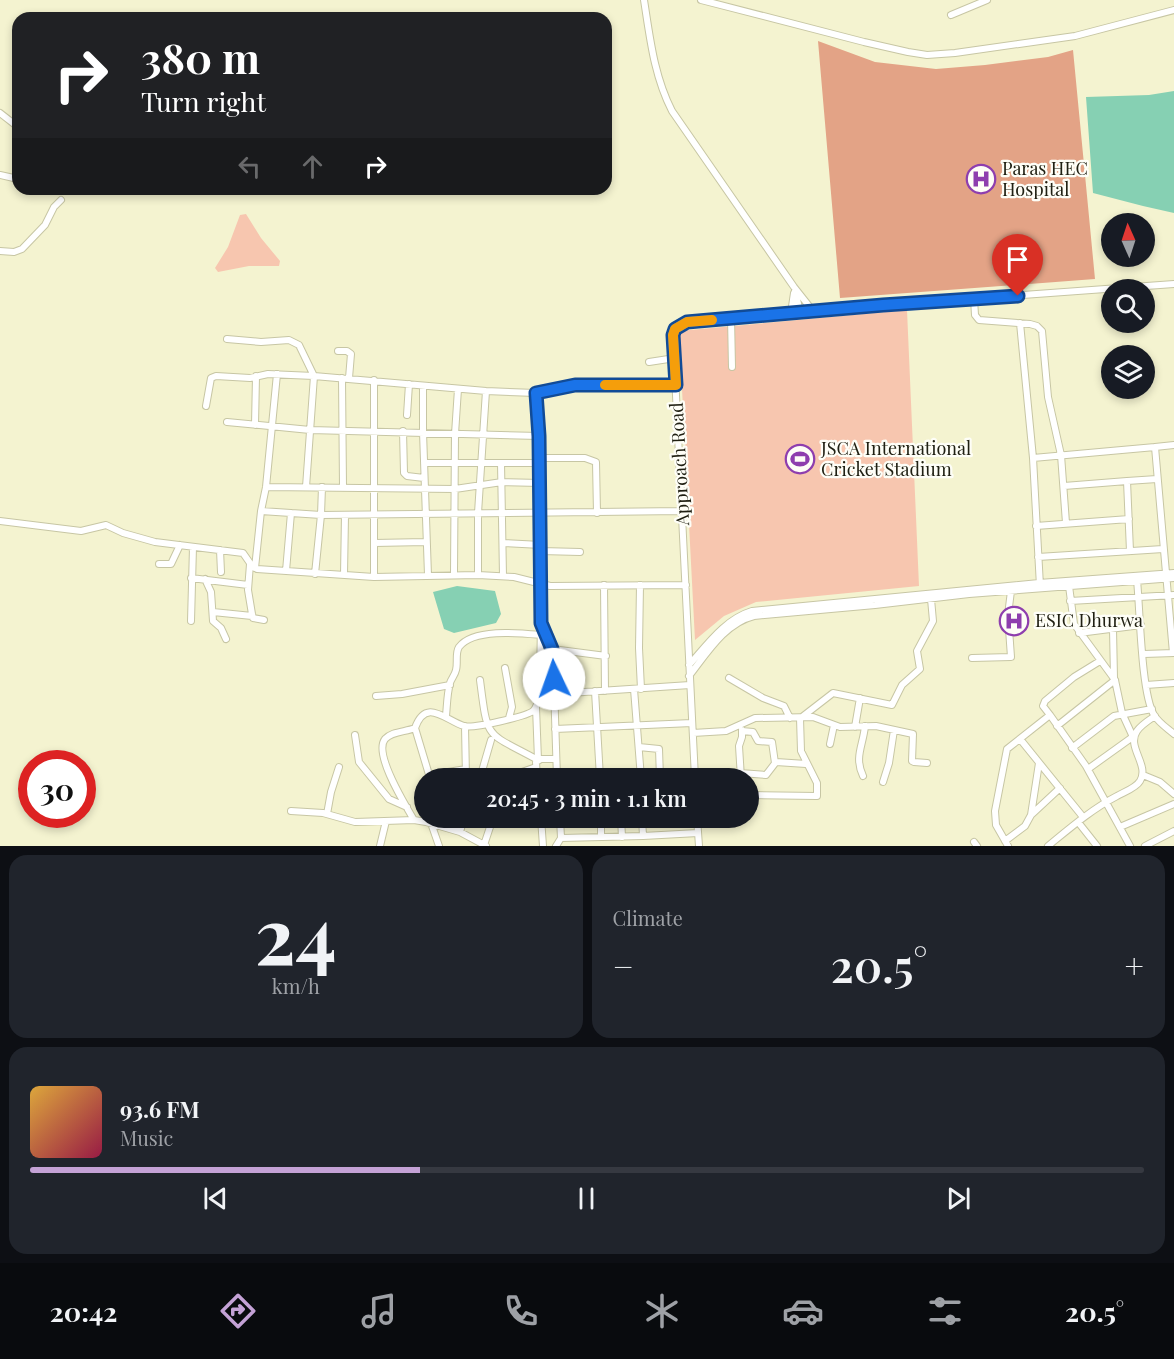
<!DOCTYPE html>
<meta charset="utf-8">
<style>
:root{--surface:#171b24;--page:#20242c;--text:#f1f3f6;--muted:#9ea1a6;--line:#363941;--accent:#c4a2d6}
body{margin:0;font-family:"Playfair Display",serif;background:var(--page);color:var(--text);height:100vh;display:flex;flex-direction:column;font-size:22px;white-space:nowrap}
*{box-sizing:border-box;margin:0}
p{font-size:20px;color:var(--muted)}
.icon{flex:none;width:33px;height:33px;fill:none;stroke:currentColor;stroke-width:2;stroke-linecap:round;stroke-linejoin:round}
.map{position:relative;height:846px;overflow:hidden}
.details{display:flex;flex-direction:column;gap:9px;padding:9px;background:#0d0f14;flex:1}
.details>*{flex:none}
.banner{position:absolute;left:12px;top:12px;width:600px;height:183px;border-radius:18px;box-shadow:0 3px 9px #0003;background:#202124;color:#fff;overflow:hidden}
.needle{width:39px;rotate:357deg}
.buttons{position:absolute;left:1101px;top:213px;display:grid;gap:12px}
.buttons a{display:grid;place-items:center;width:54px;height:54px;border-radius:50%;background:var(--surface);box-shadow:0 3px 9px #0003;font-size:30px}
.speed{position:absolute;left:18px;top:750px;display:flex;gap:12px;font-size:30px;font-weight:700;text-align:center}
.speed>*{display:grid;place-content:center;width:78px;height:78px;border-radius:50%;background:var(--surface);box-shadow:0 3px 9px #0003;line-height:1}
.speed .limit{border:9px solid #d22;background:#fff;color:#111}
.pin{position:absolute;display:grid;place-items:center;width:51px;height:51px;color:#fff;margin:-62px -26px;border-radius:50% 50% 50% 0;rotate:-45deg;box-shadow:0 0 6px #0007}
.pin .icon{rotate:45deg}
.me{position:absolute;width:66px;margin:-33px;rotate:357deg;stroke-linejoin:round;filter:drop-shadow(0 0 4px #0008)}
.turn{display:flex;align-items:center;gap:21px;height:126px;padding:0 30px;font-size:27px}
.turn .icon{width:78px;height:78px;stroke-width:2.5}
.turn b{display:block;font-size:42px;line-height:51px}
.lanes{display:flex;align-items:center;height:57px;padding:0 30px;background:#0003;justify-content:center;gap:30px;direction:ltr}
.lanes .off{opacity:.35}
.big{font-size:45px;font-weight:600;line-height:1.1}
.details .widget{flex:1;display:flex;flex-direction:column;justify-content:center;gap:9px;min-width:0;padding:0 21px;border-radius:18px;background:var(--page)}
.details .dial{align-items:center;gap:0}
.dial b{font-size:78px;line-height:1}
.song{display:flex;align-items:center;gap:18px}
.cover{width:72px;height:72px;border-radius:9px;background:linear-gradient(135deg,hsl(40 70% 55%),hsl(340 70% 35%))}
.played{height:6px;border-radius:3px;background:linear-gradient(90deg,var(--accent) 35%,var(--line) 35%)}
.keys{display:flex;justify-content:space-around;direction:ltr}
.heat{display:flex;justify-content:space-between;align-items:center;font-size:33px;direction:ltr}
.details .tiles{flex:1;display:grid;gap:9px;grid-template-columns:1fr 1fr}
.widget:last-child{grid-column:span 2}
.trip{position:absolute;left:414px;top:768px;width:345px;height:60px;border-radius:30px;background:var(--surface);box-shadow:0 3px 9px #0003;font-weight:600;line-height:60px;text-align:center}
.tabs{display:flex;height:96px;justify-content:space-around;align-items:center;background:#090b0e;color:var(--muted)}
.tabs .icon{width:42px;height:42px}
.tabs .on{color:var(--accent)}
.tabs b{font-size:27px;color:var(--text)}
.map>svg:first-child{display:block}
.green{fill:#f7c6af}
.forest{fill:#e3a386}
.water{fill:#86d0b3}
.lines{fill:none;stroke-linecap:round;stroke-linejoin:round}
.minor-casing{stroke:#c7c6a4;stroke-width:8}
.minor{stroke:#fff;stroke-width:6}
.route-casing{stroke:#114b97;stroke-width:15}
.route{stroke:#1a73e8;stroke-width:10}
.slow{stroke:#f59e0b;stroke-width:10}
.labels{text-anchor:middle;stroke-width:4.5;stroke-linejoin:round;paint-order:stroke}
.poi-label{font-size:18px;fill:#202013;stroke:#fefef7;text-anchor:start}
.street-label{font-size:18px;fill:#202013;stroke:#fefef7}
</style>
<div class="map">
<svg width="1174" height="846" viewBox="0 0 1174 846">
<rect width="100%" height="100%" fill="#f4f3d0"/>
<path class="green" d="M246,214L261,238L280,261L279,266H249L218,272L215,268L228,247L240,215Z
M907,310L919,586L756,602L724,616L695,640L679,331Z"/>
<path class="forest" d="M818,41L875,62L936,69L985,65L1048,57L1073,50L1095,279L840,298Z"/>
<path class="water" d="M1174,91V213L1143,206L1093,193L1086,97L1149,95Z
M457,586L495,591L501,614L496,623L454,633L444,629L433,592Z"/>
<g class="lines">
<g class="minor-casing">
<path id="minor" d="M644,0C650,38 654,76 672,111L794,287L813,311
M701,0L864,42L908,52L927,55L955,53L1075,36L1174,10
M951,15L987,0
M0,113L18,127
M0,175L18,179
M47,189L48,190
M0,251L14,252L22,249L45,225L54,207L61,200
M795,291L800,312
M974,299L975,315L979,320L1030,324L1037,326L1042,331L1048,397L1061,455L1066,523
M791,313L794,293
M731,318L732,367
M1020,323L1033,458
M227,339L261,342L289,340L299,345L314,376L306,487
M338,351H347L351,354L349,378
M649,362L675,358
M342,378L343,487
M374,380V577
M423,386V432L428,575
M536,393C543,487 542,582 540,677L542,692L554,694L690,685
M206,406L211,378L216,376L250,378L268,374L314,376L486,391L536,393L575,385H676
M407,415L409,384
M227,422L310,430L539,436
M255,425L256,376
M403,431L404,473L407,476L424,478
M1155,447L1174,445
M540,458H585L596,462L597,513
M424,463H540
M501,463L503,576
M1064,486L1127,481
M266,487L455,489L502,482L540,483
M261,511L321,515L682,511
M0,521L81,531L106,525L123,533L155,542L243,553L252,566L257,569L374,577L478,575L514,577L550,586L686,585
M1036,526L1129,519
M374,543L426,542
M504,543L541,545
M220,550L221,572
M541,551L580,552
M1130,551L1127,481L1157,479
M1038,557L1163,549
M159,564H171L180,545
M250,564L248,590L252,614L253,618L264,620
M255,568L261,511L266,487L277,374
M286,571L291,513
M315,574L321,515L322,487
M454,574L455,434L458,389
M344,575L345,515
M478,575V513L486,391
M191,578L248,585
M205,579L211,592L213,621L221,628L226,639
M1137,580C1140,609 1141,693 1154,715C1159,723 1167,728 1174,734
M604,585L605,691
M640,585L639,648L641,689
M1040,586L1033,458L1155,447L1173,653
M1069,586L1074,624L1115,680L1122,713L1133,737
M1070,601L1174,595
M213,612L252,616
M191,621L193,547
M542,625L553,655L557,778
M1113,629L1114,678
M1079,633L1141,625
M552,649L606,656
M1144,654L1174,653
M972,658L1011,657L1008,615L1011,591
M689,665C707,645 725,619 752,611L1039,583L1174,573
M505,668L512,707L509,718
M689,676C707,653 725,623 754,616L875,605L969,594L1174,578
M729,678L763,698L784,706L790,718
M480,680C488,742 485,731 538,760
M1146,685L1174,683
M634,689L641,778
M595,691L600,778
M376,696L402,694L450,685
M536,707L538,760
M1050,715L1043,706L1045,701L1074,677L1100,661
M446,716C447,706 447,694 450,683C451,679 455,675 456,670C458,663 455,653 459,647C473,628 520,633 541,635
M802,717L833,693L892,705L902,685L920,669L917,651L933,621L931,599
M465,726L466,778
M1057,726L1115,680
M855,727L860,698
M415,728L430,778
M555,729L692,723
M742,731L753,732L758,741L772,742L775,763
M693,733L726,731L755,718L813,717L840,727L876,726L913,734L912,761L914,762L927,763
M355,735L359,762L389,799L407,807
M1020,739L1083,817
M830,744L834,725
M639,747L659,749L660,778
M1072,748L1114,716L1152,709
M1088,769L1134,736
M740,773L766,775L776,762L806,764
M430,775L466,769
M1143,775L1160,782L1174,794
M863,776C854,757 863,746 865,726
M480,778L491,740
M514,778L519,773L536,767
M537,778L536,762L541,759H556
M659,778L695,775
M695,778L673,335L675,329L687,322L883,305L1174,284
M741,778L739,746L742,737V730
M883,782L889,763L894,730
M748,795L817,796V783L801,751L800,718
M291,811L323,813L355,822L414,820L426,822L460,832L486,846
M327,814L331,792L339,767
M1031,815L1060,788
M431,818V823L439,846
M541,818L543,846
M601,818V837
M621,818L622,837
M642,818L643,836
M697,818L699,846
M414,820C406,806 373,754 385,739C392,731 406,732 415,728C426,697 445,720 464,726C473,729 527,716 533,711C538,707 539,695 541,689
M1078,822L1097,846
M1120,827L1174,804
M460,832L464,818
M561,838L643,836L698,833
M1005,841L1025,826L1031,815L1039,763
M974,842L977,846
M484,845L493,818
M380,846L386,821
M556,846L561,838L560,818
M1008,846L996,825L995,811L1007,749L1050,715L1086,766L1130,846
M1048,846C1070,828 1092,809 1117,796C1124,792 1136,788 1140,781C1150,765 1126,747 1137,731C1141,725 1149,720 1155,716
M1145,846L1174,831"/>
</g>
<use href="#minor" class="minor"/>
</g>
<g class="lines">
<g class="route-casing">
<path id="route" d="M554,679L552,649L541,623L539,436L536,393L575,385H676L673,335L675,329L687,322L883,305L1018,296"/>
</g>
<use href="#route" class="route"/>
<path class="slow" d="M605,385H676L673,335L675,329L687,322L712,320"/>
</g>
<defs>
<g id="hospital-ring" transform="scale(1.5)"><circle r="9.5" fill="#fefef7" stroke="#8e3eae" stroke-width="1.5"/><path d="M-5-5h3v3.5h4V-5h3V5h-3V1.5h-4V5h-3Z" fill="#8e3eae"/></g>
<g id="stadium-ring" transform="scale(1.5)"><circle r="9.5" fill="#fefef7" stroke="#8e3eae" stroke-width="1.5"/><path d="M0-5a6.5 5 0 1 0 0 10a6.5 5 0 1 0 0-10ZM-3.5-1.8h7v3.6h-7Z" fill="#8e3eae"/></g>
</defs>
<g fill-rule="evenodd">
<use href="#hospital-ring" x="981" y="179"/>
<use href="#stadium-ring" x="800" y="459"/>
<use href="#hospital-ring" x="1014" y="621"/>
</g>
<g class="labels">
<g class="poi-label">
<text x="1002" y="175">Paras HEC<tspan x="1002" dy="21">Hospital</tspan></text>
<text x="821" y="455">JSCA International<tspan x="821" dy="21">Cricket Stadium</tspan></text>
<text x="1035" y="627">ESIC Dhurwa</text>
</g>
<g class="street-label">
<text transform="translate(680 464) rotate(-93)" y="6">Approach Road</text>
</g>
</g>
</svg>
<div class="buttons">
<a><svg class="needle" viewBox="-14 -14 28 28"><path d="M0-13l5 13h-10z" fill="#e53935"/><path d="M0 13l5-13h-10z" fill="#9ea1a6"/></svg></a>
<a><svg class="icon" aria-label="search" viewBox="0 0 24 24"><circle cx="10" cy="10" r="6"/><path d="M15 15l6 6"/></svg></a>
<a><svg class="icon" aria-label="layers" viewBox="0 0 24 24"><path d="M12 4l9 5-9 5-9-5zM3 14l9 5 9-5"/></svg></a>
</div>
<div class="speed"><div class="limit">30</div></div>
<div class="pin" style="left:1018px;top:296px;background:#d93025"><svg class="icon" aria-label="arrive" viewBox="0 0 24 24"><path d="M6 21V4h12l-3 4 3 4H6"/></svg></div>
<svg class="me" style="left:554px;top:679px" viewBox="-20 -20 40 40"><circle r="19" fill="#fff"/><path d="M0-13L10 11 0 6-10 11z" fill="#1a73e8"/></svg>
<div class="trip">20:45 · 3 min · 1.1 km</div>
<div class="banner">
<div class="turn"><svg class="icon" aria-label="right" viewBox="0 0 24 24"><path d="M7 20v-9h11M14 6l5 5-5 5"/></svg><div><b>380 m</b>Turn right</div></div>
<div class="lanes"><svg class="icon off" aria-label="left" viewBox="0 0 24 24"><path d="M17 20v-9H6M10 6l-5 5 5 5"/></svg><svg class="icon off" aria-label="ahead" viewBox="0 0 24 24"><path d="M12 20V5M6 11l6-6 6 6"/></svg><svg class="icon" aria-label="right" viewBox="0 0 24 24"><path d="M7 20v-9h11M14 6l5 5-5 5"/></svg></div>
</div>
</div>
<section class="details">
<div class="tiles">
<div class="widget dial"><b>24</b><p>km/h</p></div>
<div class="widget"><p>Climate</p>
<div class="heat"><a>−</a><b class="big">20.5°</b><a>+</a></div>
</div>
<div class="widget">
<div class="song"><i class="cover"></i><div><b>93.6 FM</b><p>Music</p></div></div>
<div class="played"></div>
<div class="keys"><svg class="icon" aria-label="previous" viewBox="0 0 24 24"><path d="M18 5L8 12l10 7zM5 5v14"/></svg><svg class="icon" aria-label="pause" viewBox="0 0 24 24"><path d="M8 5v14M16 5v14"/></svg><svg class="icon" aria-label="next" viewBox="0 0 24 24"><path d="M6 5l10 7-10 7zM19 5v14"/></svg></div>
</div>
</div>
</section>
<nav class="tabs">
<b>20:42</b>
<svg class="icon on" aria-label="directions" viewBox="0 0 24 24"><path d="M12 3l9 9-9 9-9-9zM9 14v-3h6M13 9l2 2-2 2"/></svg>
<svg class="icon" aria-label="music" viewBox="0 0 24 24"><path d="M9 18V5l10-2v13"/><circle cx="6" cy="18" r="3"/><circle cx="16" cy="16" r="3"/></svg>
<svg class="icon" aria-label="phone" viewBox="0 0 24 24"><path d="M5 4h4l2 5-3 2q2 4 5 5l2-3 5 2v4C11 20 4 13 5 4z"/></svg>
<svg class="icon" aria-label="climate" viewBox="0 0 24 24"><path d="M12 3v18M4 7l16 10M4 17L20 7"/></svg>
<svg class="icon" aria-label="car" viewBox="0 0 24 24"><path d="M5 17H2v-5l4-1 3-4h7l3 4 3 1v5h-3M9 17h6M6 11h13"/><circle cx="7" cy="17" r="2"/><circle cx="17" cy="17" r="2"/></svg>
<svg class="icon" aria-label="filters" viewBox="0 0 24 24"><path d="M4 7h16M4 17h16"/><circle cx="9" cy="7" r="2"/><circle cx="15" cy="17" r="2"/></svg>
<b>20.5°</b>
</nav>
